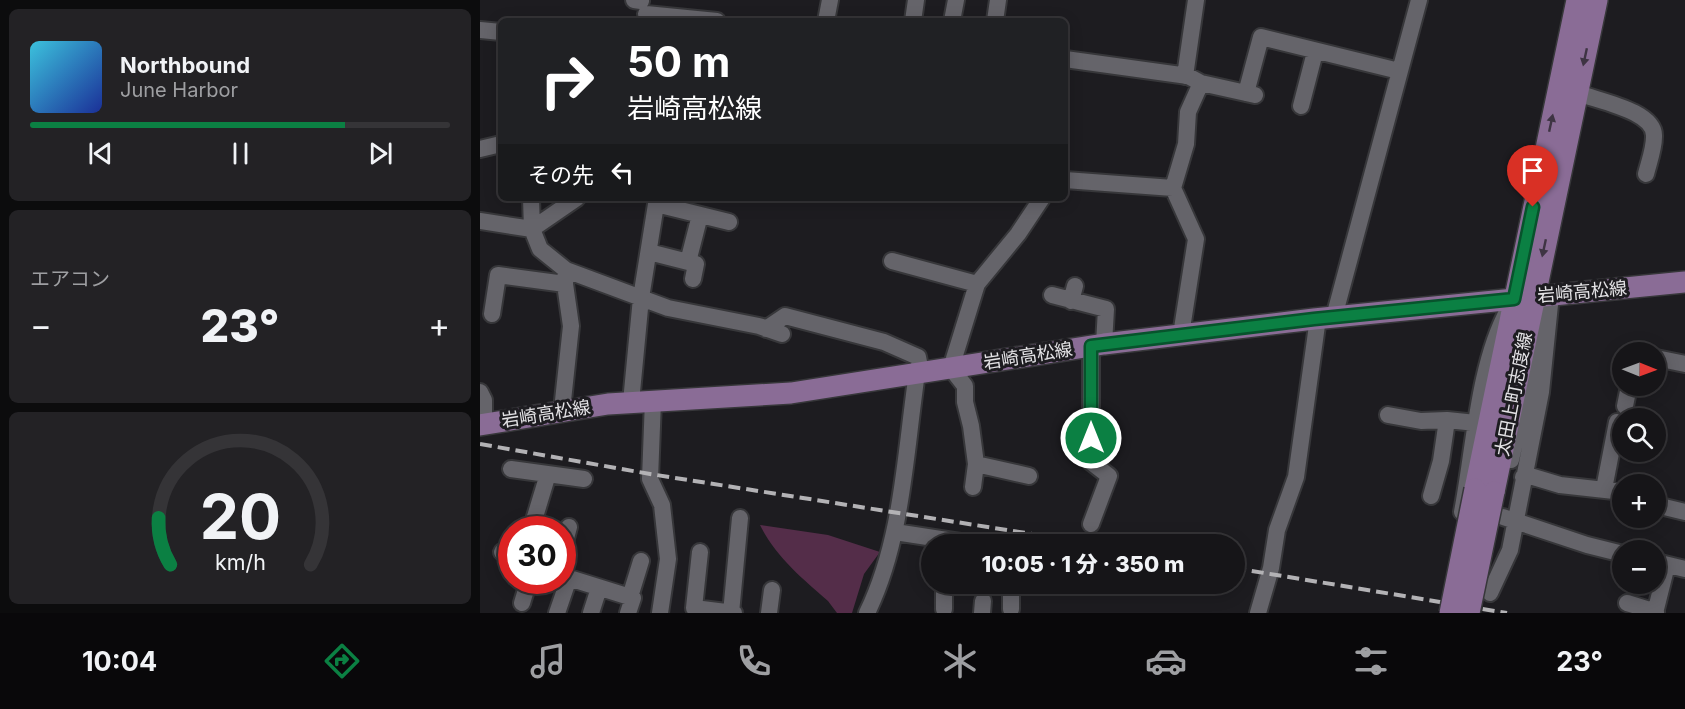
<!DOCTYPE html>
<html lang="ja">
<meta charset="utf-8">
<style>
:root{--surface:#161518;--page:#232225;--text:#f1f3f6;--muted:#9e9fa2;--line:#353437;--accent:#0b8043}
body{margin:0;font-family:Inter,"Noto Sans JP",sans-serif;background:var(--page);color:var(--text);height:100vh;display:flex;flex-direction:column;font-size:22px;white-space:nowrap}
*{box-sizing:border-box;margin:0}
p{font-size:20px;color:var(--muted)}
.icon{flex:none;width:33px;height:33px;fill:none;stroke:currentColor;stroke-width:2;stroke-linecap:round;stroke-linejoin:round}
.map{position:relative;flex:1;overflow:hidden}
.drawer{display:flex;flex-direction:column;gap:9px;padding:9px;background:#0c0c0d;width:480px}
.drawer>*{flex:none}
.banner{position:absolute;left:18px;top:18px;width:570px;height:183px;border-radius:9px;box-shadow:0 3px 15px #0003,0 0 0 2px var(--line);background:#202124;color:#fff;overflow:hidden}
.needle{width:39px;rotate:91deg}
.buttons{position:absolute;left:1132px;top:342px;display:grid;gap:12px}
.buttons a{display:grid;place-items:center;width:54px;height:54px;border-radius:50%;background:var(--surface);box-shadow:0 3px 15px #0003,0 0 0 2px var(--line);font-size:30px}
.speed{position:absolute;left:18px;top:516px;display:flex;gap:12px;font-size:30px;font-weight:700;text-align:center}
.speed>*{display:grid;place-content:center;width:78px;height:78px;border-radius:50%;background:var(--surface);box-shadow:0 3px 15px #0003,0 0 0 2px var(--line);line-height:1}
.speed .limit{border:9px solid #d22;background:#fff;color:#111}
.pin{position:absolute;display:grid;place-items:center;width:51px;height:51px;color:#fff;margin:-62px -26px;border-radius:50% 50% 50% 0;rotate:-45deg;box-shadow:0 0 6px #0007}
.pin .icon{rotate:45deg}
.me{position:absolute;width:66px;margin:-33px;rotate:0deg;stroke-linejoin:round;filter:drop-shadow(0 0 4px #0008)}
.turn{display:flex;align-items:center;gap:21px;height:126px;padding:0 30px;font-size:27px}
.turn .icon{width:78px;height:78px;stroke-width:2.5}
.turn b{display:block;font-size:42px;line-height:51px}
.then{display:flex;align-items:center;height:57px;padding:0 30px;background:#0003;gap:12px;font-size:22px}
.big{font-size:45px;font-weight:800;line-height:1.1}
.drawer .tile{flex:1;display:flex;flex-direction:column;justify-content:center;gap:9px;min-width:0;padding:0 21px;border-radius:9px;background:var(--page)}
.drawer .dial{align-items:center;gap:0}
.dial svg{height:156px;overflow:visible;fill:none;stroke:var(--line);stroke-width:7;stroke-linecap:round;text-anchor:middle}
.dial text{fill:var(--text);stroke:none}
.song{display:flex;align-items:center;gap:18px}
.cover{width:72px;height:72px;border-radius:9px;background:linear-gradient(135deg,hsl(190 70% 55%),hsl(230 70% 35%))}
.played{height:6px;border-radius:3px;background:linear-gradient(90deg,var(--accent) 75%,var(--line) 75%)}
.keys{display:flex;justify-content:space-around;direction:ltr}
.heat{display:flex;justify-content:space-between;align-items:center;font-size:33px;direction:ltr}
.trip{position:absolute;left:441px;top:534px;width:324px;height:60px;border-radius:30px;background:var(--surface);box-shadow:0 3px 15px #0003,0 0 0 2px var(--line);font-weight:800;line-height:60px;text-align:center}
.tab-bar{display:flex;height:96px;justify-content:space-around;align-items:center;background:#09080a;color:var(--muted)}
.tab-bar .icon{width:42px;height:42px}
.tab-bar .selected{color:var(--accent)}
.tab-bar b{font-size:27px;color:var(--text)}
main{display:flex;flex:1;min-height:0}
.map>svg:first-child{display:block}
.green{fill:#542d49}
.lines{fill:none;stroke-linecap:round;stroke-linejoin:round}
.minor-casing{stroke:#37373a;stroke-width:20}
.major-casing{stroke:#37373a;stroke-width:24}
.minor{stroke:#65646a;stroke-width:16}
.major{stroke:#8a6c96;stroke-width:21}
.rail{stroke:#b3b2b5;stroke-width:4;stroke-dasharray:12 6;stroke-linecap:butt}
.major-bridge-casing{stroke:#37373a;stroke-width:24;stroke-linecap:butt}
.major-bridge{stroke:#8a6c96;stroke-width:21}
.oneway{fill:#3e3443}
.route-casing{stroke:#07532c;stroke-width:15}
.route{stroke:#0b8043;stroke-width:10}
.labels{text-anchor:middle;stroke-width:6;stroke-linejoin:round;paint-order:stroke}
.street-label{font-size:18px;fill:#e3e2e5;stroke:#1d1c20}
</style>
<main>
<section class="drawer">
<div class="tile">
<div class="song"><i class="cover"></i><div><b>Northbound</b><p>June Harbor</p></div></div>
<div class="played"></div>
<div class="keys"><svg class="icon" aria-label="previous" viewBox="0 0 24 24"><path d="M18 5L8 12l10 7zM5 5v14"/></svg><svg class="icon" aria-label="pause" viewBox="0 0 24 24"><path d="M8 5v14M16 5v14"/></svg><svg class="icon" aria-label="next" viewBox="0 0 24 24"><path d="M6 5l10 7-10 7zM19 5v14"/></svg></div>
</div>
<div class="tile"><p>エアコン</p>
<div class="heat"><a>−</a><b class="big">23°</b><a>+</a></div>
</div>
<div class="tile dial"><svg viewBox="0 0 100 80">
<path d="M14 69A42 42 0 1 1 86 69"/>
<path d="M14 69A42 42 0 0 1 8 45" stroke="#0b8043"/>
<text x="50" y="56" font-size="32" font-weight="700">20</text>
<text x="50" y="72" font-size="11">km/h</text>
</svg></div>
</section>
<div class="map">
<svg width="1205" height="613" viewBox="0 0 1205 613">
<rect width="100%" height="100%" fill="#1d1c20"/>
<path class="green" d="M280,525L348,535L400,552L384,574L372,613H357L348,601C323,579 295,556 280,525Z"/>
<g class="lines">
<g class="minor-casing">
<path id="minor" d="M154,0L161,1
M166,14L237,21
M346,21L350,0
M433,21L436,0
M472,21L476,0
M515,21L518,0
M0,30L21,32
M585,59L708,76L721,83L775,95
M705,76L716,0
M766,93L781,37L919,71
M1098,93C1118,101 1176,111 1174,137C1174,149 1169,162 1166,174
M821,106L835,52
M0,149L21,144
M585,180L693,188
M51,198L52,229L60,249L86,270L188,308L279,326L302,334
M176,204L249,222
M0,221L52,229L97,198
M169,252L216,264L213,279
M412,261L497,284
M208,262L220,215
M572,295L626,309L624,344
M591,301L595,286
M12,314L18,275L85,284
M854,317L939,0
M286,329L305,316L404,342L438,357L441,372
M701,335L716,239L693,188L706,144L708,112L721,83
M1176,358L1205,364
M0,392L4,400V424
M173,400L170,479L182,505L188,559L180,613
M151,402L161,298L177,198
M1145,406L1149,386
M82,410L91,326L85,284L86,270
M908,415L941,421L967,420
M1031,460L1060,329L1055,304
M31,469L104,479
M549,476L496,464L491,426L485,402V386L471,368L497,284L538,234L562,198
M1043,477L1050,476L1080,485L1143,492
M493,487L496,464
M1124,489L1137,422
M951,496L961,461L967,420L996,423
M1176,505L1205,512
M982,512C994,450 998,365 1028,310
M1023,517L1107,545L1143,554
M611,524L629,476L611,462V346
M51,530L68,474
M415,532L493,544
M22,552L32,554
M220,552L214,608L254,613
M82,553L89,527
M1176,562L1205,569
M82,569L89,578L153,598L148,613
M531,584V609
M1010,593L1030,550L1061,392L1071,295
M150,597L161,561
M42,603L49,580
M1147,603L1176,612
M464,609V584
M77,613L89,578
M111,613L119,588
M251,613L260,518
M289,613L292,590
M387,613C423,539 425,453 437,373
M502,613L503,601
M778,613L791,568L797,530L816,477L838,318
M1175,613L1187,565"/>
</g>
<g class="major-casing">
<path id="major" d="M0,425L128,404L311,393L624,344L834,319L1205,282
M995,489L1097,0
M1014,492L1117,0"/>
</g>
<use href="#minor" class="minor"/>
<use href="#major" class="major"/>
<path class="rail" d="M0,444L170,474L616,544
M754,568L1027,613"/>
<g class="major-bridge-casing">
<path id="major-bridge" d="M970,613L995,489
M989,613L1014,492"/>
</g>
<use href="#major-bridge" class="major-bridge"/>
</g>
<defs><path id="oneway-solid" d="M-6-.8H1V-3.2L6.5 0L1 3.2V.8H-6Z" transform="scale(1.5)"/></defs>
<g class="oneway">
<use href="#oneway-solid" transform="translate(1105 57) rotate(102)"/>
<use href="#oneway-solid" transform="translate(1071 123) rotate(-78)"/>
<use href="#oneway-solid" transform="translate(1064 248) rotate(102)"/>
</g>
<g class="lines">
<g class="route-casing">
<path id="route" d="M611,438V346L834,319L1034,299L1053,207"/>
</g>
<use href="#route" class="route"/>
</g>
<g class="labels">
<g class="street-label">
<text transform="translate(1102 292) rotate(-5)" y="6">岩崎高松線</text>
<text transform="translate(548 356) rotate(-9)" y="6">岩崎高松線</text>
<text transform="translate(1034 394) rotate(-79)" y="6">太田上町志度線</text>
<text transform="translate(66 414) rotate(-9)" y="6">岩崎高松線</text>
</g>
</g>
</svg>
<div class="buttons">
<a><svg class="needle" viewBox="-14 -14 28 28"><path d="M0-13l5 13h-10z" fill="#e53935"/><path d="M0 13l5-13h-10z" fill="#9e9fa2"/></svg></a>
<a><svg class="icon" aria-label="search" viewBox="0 0 24 24"><circle cx="10" cy="10" r="6"/><path d="M15 15l6 6"/></svg></a>
<a>+</a>
<a>−</a>
</div>
<div class="speed"><div class="limit">30</div></div>
<div class="pin" style="left:1053px;top:207px;background:#d93025"><svg class="icon" aria-label="arrive" viewBox="0 0 24 24"><path d="M6 21V4h12l-3 4 3 4H6"/></svg></div>
<svg class="me" style="left:611px;top:438px" viewBox="-20 -20 40 40"><circle r="17" fill="#0b8043" stroke="#fff" stroke-width="3"/><path d="M0-11L8 9 0 5-8 9z" fill="#fff"/></svg>
<div class="trip">10:05 · 1 分 · 350 m</div>
<div class="banner">
<div class="turn"><svg class="icon" aria-label="right" viewBox="0 0 24 24"><path d="M7 20v-9h11M14 6l5 5-5 5"/></svg><div><b>50 m</b>岩崎高松線</div></div>
<div class="then">その先<svg class="icon" aria-label="left" viewBox="0 0 24 24"><path d="M17 20v-9H6M10 6l-5 5 5 5"/></svg></div>
</div>
</div>
</main>
<nav class="tab-bar">
<b>10:04</b>
<svg class="icon selected" aria-label="directions" viewBox="0 0 24 24"><path d="M12 3l9 9-9 9-9-9zM9 14v-3h6M13 9l2 2-2 2"/></svg>
<svg class="icon" aria-label="music" viewBox="0 0 24 24"><path d="M9 18V5l10-2v13"/><circle cx="6" cy="18" r="3"/><circle cx="16" cy="16" r="3"/></svg>
<svg class="icon" aria-label="phone" viewBox="0 0 24 24"><path d="M5 4h4l2 5-3 2q2 4 5 5l2-3 5 2v4C11 20 4 13 5 4z"/></svg>
<svg class="icon" aria-label="climate" viewBox="0 0 24 24"><path d="M12 3v18M4 7l16 10M4 17L20 7"/></svg>
<svg class="icon" aria-label="car" viewBox="0 0 24 24"><path d="M5 17H2v-5l4-1 3-4h7l3 4 3 1v5h-3M9 17h6M6 11h13"/><circle cx="7" cy="17" r="2"/><circle cx="17" cy="17" r="2"/></svg>
<svg class="icon" aria-label="filters" viewBox="0 0 24 24"><path d="M4 7h16M4 17h16"/><circle cx="9" cy="7" r="2"/><circle cx="15" cy="17" r="2"/></svg>
<b>23°</b>
</nav>
